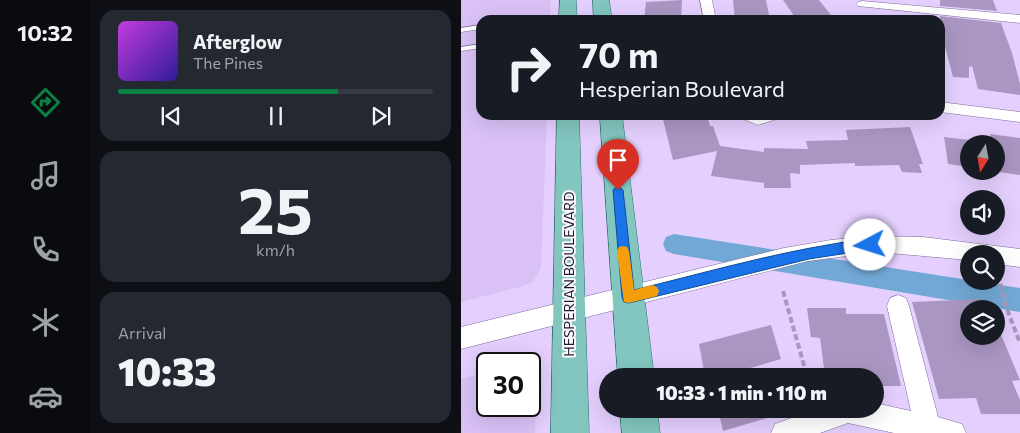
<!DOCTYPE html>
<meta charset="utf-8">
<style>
:root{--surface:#171b24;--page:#242831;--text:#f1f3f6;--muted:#9ea1a6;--line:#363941;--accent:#0b8043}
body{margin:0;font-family:Commissioner,sans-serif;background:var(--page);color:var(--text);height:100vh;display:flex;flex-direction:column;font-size:19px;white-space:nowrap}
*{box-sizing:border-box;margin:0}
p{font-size:16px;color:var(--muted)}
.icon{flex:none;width:28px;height:28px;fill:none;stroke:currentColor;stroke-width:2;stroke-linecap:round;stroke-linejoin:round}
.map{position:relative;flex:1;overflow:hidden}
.sheet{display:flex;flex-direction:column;gap:10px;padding:10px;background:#0d0f14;width:371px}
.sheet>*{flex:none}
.guide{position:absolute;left:15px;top:15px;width:469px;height:105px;border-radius:15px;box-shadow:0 5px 20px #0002;background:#171b24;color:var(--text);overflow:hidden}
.needle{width:32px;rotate:191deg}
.controls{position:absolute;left:499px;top:135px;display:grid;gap:10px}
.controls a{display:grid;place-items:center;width:45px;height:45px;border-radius:50%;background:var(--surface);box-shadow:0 5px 20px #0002;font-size:25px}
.speed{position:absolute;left:15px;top:352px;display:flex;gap:10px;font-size:25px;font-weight:700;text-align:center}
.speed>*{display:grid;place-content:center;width:65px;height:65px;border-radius:50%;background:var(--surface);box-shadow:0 5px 20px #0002;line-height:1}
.speed .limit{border:2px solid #111;border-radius:8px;background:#fff;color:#111}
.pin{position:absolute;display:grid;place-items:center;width:42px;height:42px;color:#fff;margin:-51px -21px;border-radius:50% 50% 50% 0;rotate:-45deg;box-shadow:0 0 5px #0007}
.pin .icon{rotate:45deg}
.me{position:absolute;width:55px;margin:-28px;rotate:265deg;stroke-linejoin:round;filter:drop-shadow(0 0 4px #0008)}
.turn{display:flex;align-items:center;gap:18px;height:105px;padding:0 20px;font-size:22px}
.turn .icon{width:65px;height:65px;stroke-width:2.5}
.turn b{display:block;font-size:35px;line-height:42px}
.big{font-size:38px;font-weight:800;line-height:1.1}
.sheet .card{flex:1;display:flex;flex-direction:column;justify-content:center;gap:8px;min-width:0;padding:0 18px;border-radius:15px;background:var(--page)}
.sheet .dial{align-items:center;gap:0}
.dial b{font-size:65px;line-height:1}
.song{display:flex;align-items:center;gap:15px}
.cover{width:60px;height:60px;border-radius:8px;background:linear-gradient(135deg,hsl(290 70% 55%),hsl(250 70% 35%))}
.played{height:5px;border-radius:2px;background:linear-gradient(90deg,var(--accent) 70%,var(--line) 70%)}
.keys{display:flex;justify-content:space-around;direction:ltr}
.trip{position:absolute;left:138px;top:368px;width:285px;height:50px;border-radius:25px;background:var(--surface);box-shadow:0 5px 20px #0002;font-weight:800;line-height:50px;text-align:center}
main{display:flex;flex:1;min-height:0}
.dock{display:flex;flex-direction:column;width:90px;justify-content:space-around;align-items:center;background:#090b0e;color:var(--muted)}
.dock .icon{width:35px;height:35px}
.dock .selected{color:var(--accent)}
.dock b{font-size:22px;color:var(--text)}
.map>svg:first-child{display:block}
.built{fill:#d9c1f6}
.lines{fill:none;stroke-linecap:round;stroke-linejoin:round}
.canal{fill:#72a8d5;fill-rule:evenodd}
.building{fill:#a996c2}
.lane-casing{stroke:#7f6c96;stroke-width:1}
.street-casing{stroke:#7f6c96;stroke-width:1}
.primary-casing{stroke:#29716f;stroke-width:1}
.path{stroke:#a898bd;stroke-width:4;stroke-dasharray:6 3;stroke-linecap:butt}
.lane{fill:#fff;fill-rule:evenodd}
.street{fill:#fff;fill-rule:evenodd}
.primary{fill:#82c6bf;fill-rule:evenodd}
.route{fill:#1a73e8;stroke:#114b97}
.slow{fill:#f59e0b}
.labels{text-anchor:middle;stroke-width:4;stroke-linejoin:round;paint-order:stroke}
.street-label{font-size:14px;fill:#201929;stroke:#fcf9fe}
</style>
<main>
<nav class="dock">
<b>10:32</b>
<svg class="icon selected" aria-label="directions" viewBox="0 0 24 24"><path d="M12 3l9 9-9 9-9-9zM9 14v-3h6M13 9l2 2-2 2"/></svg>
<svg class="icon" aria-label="music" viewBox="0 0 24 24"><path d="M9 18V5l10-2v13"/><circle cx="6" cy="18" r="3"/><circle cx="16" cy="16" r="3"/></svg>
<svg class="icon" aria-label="phone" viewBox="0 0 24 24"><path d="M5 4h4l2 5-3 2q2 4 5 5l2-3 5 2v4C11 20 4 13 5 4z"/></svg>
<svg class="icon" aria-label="climate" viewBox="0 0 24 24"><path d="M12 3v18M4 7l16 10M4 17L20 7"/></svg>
<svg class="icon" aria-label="car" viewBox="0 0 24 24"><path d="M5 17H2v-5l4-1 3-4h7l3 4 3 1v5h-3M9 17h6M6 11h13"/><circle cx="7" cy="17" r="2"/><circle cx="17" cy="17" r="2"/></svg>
</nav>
<section class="sheet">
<div class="card">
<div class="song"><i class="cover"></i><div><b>Afterglow</b><p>The Pines</p></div></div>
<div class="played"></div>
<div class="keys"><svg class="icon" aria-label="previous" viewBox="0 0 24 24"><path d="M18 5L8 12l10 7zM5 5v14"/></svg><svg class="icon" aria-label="pause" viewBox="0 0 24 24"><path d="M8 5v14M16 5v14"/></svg><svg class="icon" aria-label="next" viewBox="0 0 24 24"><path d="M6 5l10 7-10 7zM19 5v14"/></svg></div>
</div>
<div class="card dial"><b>25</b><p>km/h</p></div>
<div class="card"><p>Arrival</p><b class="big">10:33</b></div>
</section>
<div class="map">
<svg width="559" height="433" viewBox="0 0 559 433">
<rect width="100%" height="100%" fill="#e4cffe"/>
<path class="built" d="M0,0H90L89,20H20V115H86L80,267L76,276L70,283L59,287L0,302Z
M69,366H71L76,378L74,433H0V379L26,372V406H69Z"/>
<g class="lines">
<path class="canal" d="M213,234L559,288V312L213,254L205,251L202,244L205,237Z"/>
</g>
<path class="building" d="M221,0L220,20H183L185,2Z
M272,0H305L309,20H274Z
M322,0H358L374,20H336Z
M479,0H532L536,11L479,6Z
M479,16L540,23L551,53L559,84V95L517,89L511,66L508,67V78L492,77L479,27Z
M201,115H246L249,126H252L259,146L303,152V148L347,149L345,141L387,140L385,130L449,127L462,164H458L461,173L441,172L438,165L394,166V163L339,165V174L329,173L330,188H303V183L250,176L256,151L212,160Z
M529,134L559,138V175L538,172L535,158V144H531Z
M483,137L508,140V167L487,164Z
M520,299L524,309H508V336H535L536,325L559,380L551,381L559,400V414H520L515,398L478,399L451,302Z
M346,308H385V314H423L440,386H416L414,376H364L359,338L350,337Z
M310,325L320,359L261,376H244L238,344Z
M257,409H322L323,413L262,431Z"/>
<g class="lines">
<g class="lane-casing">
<path id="lane" d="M20,25V29L0,32V28Z
M20,44V48L0,51V47Z"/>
</g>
<g class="street-casing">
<path id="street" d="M239,0H251L255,20H243Z
M401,1L559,15V23L397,6L395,4L397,2Z
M479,102L559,112V122L479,112Z
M279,115H319L316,119L297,125L282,119Z
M411,236L462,237L559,249V267L535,264V254H508V260L428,253L394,255L347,261L0,349V327L323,248L370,240Z
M437,295L445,298L448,306L477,417L501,424L505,433H433L387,423L359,433H310L314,424L355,409H414V403L450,411L426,306L429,298Z"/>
</g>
<g class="primary-casing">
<path id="primary" d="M99,0H115L116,20H98Z
M132,0H148L151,20H133Z
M96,115H118L128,433H90Z
M139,115H161L193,376H157Z
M159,409H196L199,433H161Z"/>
</g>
<path class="path" d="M537,275L546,309L559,343
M322,291L346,376"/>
<use href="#lane" class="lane"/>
<use href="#street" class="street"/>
<use href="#primary" class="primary"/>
</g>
<path class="route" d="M157,186L162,190L173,290C239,274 305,255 372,244C385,242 401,237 413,241L415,245L413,249L348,259L168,303L163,302L161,297L152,190Z"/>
<path class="slow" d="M162,246L166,247L168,251L173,290L191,285L196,287L198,291L196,296L168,303L163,302L156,251L158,247Z"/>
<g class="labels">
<g class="street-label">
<text transform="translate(108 274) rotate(-90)" y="5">HESPERIAN BOULEVARD</text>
</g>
</g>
</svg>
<div class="controls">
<a><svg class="needle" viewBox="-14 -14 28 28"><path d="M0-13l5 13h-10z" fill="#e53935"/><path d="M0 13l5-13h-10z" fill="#9ea1a6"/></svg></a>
<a><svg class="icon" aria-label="sound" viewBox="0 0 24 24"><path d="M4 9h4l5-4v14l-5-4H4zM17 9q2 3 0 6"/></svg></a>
<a><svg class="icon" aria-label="search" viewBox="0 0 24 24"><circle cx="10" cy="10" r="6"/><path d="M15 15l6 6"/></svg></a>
<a><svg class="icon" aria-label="layers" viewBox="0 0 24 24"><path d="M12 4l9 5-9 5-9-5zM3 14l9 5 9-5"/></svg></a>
</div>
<div class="speed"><div class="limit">30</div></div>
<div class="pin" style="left:157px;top:190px;background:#d93025"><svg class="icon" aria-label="arrive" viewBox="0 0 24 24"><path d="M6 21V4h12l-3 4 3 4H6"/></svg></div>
<svg class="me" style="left:409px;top:245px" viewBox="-20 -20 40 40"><circle r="19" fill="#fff"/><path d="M0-13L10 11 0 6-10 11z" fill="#1a73e8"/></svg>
<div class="trip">10:33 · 1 min · 110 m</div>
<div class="guide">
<div class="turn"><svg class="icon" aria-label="right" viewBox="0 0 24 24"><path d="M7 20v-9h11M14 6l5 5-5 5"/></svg><div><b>70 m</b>Hesperian Boulevard</div></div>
</div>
</div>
</main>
